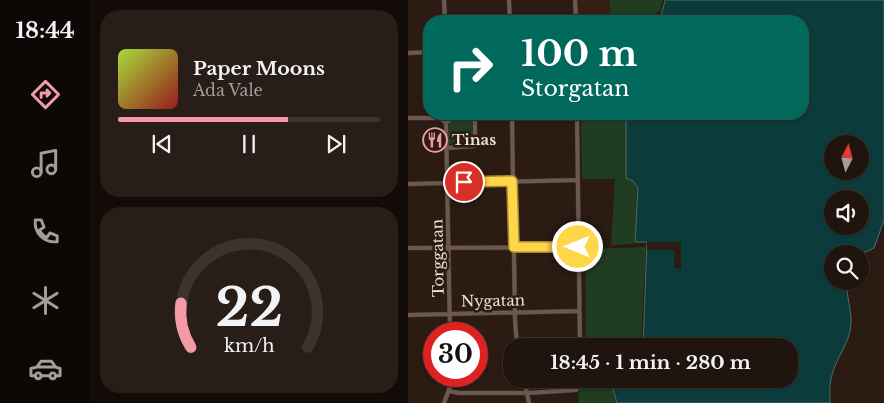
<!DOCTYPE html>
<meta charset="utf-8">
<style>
:root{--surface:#20140e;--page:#281d17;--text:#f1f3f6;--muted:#a29e9e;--line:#3d332e;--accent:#f39aa7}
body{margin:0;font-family:"Libre Baskerville",serif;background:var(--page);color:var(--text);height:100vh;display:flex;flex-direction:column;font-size:19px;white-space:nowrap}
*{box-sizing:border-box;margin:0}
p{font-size:16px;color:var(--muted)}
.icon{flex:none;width:28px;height:28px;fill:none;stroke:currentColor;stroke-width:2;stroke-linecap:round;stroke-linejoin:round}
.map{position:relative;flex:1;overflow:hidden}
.side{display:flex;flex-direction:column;gap:10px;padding:10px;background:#120b08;width:318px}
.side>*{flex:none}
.top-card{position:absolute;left:15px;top:15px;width:386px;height:105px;border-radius:20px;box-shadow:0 1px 4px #0004,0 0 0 1px var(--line);background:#00695c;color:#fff;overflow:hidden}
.needle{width:32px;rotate:6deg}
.tools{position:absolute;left:416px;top:135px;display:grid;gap:10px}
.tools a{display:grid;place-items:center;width:45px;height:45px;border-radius:50%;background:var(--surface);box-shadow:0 1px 4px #0004,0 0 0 1px var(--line);font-size:25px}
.speed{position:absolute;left:15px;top:322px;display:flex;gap:10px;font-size:25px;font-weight:700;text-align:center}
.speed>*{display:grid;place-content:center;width:65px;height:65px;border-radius:50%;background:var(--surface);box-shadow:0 1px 4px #0004,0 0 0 1px var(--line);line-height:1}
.speed .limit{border:8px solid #d22;background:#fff;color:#111}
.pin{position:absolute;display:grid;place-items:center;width:42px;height:42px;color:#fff;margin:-21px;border:2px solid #fff;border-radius:50%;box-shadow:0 1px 5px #0007}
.me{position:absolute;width:55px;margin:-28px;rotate:270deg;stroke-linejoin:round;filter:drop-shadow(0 0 4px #0008)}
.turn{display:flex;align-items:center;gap:18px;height:105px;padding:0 15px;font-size:22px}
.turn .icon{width:65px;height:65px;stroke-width:2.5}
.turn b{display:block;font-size:35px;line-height:42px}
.side .tile{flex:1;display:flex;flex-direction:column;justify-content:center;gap:8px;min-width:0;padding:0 18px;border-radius:20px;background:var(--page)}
.side .dial{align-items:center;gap:0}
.dial svg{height:130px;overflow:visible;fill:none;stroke:var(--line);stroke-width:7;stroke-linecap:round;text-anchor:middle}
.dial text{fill:var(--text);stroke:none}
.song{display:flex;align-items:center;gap:15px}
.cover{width:60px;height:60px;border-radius:8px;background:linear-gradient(135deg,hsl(80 70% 55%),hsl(0 70% 35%))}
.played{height:5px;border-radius:2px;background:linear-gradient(90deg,var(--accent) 65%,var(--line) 65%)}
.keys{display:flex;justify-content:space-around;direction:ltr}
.trip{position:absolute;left:95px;top:338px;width:295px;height:50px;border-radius:20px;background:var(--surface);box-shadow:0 1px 4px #0004,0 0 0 1px var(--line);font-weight:700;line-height:50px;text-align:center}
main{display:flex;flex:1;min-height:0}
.menu{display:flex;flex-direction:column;width:90px;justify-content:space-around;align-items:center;background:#0d0806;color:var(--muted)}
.menu .icon{width:35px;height:35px}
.menu .current{color:var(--accent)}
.menu b{font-size:22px;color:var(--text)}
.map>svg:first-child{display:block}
.built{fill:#351f13}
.green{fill:#213d21}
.water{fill:#0c3b3b;stroke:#4f6c6a;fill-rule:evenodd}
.pier{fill:#2b1b12}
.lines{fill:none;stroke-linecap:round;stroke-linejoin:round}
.minor-casing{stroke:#423531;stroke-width:5}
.minor{stroke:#6c594e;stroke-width:4}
.route-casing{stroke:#a68a30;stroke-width:12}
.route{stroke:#ffd54a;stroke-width:9}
.labels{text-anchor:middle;stroke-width:5;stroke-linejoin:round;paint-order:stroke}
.poi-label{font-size:15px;font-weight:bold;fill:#eadfd9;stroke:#2b1b12;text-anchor:start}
.street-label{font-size:15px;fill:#eadfd9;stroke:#2b1b12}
</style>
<main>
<nav class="menu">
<b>18:44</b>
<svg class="icon current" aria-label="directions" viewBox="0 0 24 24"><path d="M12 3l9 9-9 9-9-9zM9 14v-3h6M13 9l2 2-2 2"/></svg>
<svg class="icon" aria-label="music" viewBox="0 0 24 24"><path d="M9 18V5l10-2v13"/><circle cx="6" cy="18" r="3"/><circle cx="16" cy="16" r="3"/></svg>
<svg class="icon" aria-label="phone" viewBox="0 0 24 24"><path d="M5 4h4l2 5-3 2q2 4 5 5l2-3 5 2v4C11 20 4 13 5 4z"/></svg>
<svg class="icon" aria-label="climate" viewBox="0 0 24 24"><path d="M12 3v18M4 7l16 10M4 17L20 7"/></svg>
<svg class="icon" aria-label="car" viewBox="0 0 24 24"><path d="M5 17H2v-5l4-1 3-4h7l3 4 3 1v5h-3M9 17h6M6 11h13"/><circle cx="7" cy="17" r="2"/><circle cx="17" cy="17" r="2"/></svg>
</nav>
<section class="side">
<div class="tile">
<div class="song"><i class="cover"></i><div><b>Paper Moons</b><p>Ada Vale</p></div></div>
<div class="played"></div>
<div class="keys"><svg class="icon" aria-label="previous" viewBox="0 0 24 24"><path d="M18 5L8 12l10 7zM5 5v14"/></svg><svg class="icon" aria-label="pause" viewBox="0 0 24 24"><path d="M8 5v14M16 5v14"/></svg><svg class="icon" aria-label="next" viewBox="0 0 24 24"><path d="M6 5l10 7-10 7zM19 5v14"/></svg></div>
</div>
<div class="tile dial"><svg viewBox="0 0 100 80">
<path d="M14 69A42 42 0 1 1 86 69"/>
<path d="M14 69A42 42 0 0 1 8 42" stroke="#f39aa7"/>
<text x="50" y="56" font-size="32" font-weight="700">22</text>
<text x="50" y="72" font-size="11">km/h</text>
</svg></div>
</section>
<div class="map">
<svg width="477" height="403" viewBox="0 0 477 403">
<rect width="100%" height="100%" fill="#2b1b12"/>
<path class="built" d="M169,0H202V21H170Z"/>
<path class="green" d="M202,0H255L252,10L246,14L247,21H202Z
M210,114H238L237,118L218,119V178L225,181L230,188L226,244L203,245L207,179H174L173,119L206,120Z
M46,119L65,120V143L41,144V123Z
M238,247L233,346H178L177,249Z
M176,379H218L204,388L208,403H171L170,393Z"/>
<path class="water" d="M257,0H476V220L466,248L455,253L453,257L452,254H425V281H440C437,295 444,309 443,324C442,344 426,360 423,379C421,387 422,395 422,403H209L205,389L223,379H381V346H235L239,242H227L230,188L225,181L218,178V119L237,118L238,114H395V21H252C252,13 256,8 257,0ZM425,144H452V171H425ZM425,199H452V226H425Z"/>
<path class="pier" d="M239,242H273V269L266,268V250H239Z"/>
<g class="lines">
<g class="minor-casing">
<path id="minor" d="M36,0L37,21
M101,0L102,21
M167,0L168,21
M0,53L21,52
M104,114L107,320L109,346
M169,114L172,346
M34 118a4 4 0 1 1 8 0a4 4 0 1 1-8 0Z
M0,118H34
M42,118L199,116
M38,122L42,334
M38,148L67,146V114
M0,184L170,180
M0,248L170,247
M0,315L171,311
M116,379L121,403
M41,391L51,393H119L168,390L172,384V379
M36,403L42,387L43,376"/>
</g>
<use href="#minor" class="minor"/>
</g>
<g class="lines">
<g class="route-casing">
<path id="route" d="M56,182L104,181L106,247H170"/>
</g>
<use href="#route" class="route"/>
</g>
<defs>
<g id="restaurant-ring" transform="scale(1.25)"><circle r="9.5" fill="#2b1b12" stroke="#f39aa7" stroke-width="1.5"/><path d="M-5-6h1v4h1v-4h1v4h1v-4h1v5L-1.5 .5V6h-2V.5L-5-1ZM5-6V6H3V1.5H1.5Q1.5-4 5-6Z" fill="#f39aa7"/></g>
</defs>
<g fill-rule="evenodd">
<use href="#restaurant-ring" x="27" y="140"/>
</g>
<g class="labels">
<g class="poi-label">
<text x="44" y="145">Tinas</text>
</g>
<g class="street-label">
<text transform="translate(30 258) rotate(-91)" y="5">Torggatan</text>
<text transform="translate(85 301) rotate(-1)" y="5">Nygatan</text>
</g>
</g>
</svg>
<div class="tools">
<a><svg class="needle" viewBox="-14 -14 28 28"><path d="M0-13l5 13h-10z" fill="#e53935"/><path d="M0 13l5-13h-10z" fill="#a29e9e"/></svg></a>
<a><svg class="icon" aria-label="sound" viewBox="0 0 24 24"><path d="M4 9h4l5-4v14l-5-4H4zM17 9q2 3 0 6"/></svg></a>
<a><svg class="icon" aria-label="search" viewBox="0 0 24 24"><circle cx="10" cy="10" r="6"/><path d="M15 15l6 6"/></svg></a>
</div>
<div class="speed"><div class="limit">30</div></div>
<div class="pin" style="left:56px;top:182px;background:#d93025"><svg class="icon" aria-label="arrive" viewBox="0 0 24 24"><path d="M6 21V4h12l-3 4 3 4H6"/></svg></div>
<svg class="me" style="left:170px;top:247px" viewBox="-20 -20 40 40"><circle r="17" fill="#ffd54a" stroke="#fff" stroke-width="3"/><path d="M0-11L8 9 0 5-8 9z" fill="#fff"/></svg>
<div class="trip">18:45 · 1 min · 280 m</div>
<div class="top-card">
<div class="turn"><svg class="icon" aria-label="right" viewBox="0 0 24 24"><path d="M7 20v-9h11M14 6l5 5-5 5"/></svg><div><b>100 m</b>Storgatan</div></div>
</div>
</div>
</main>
